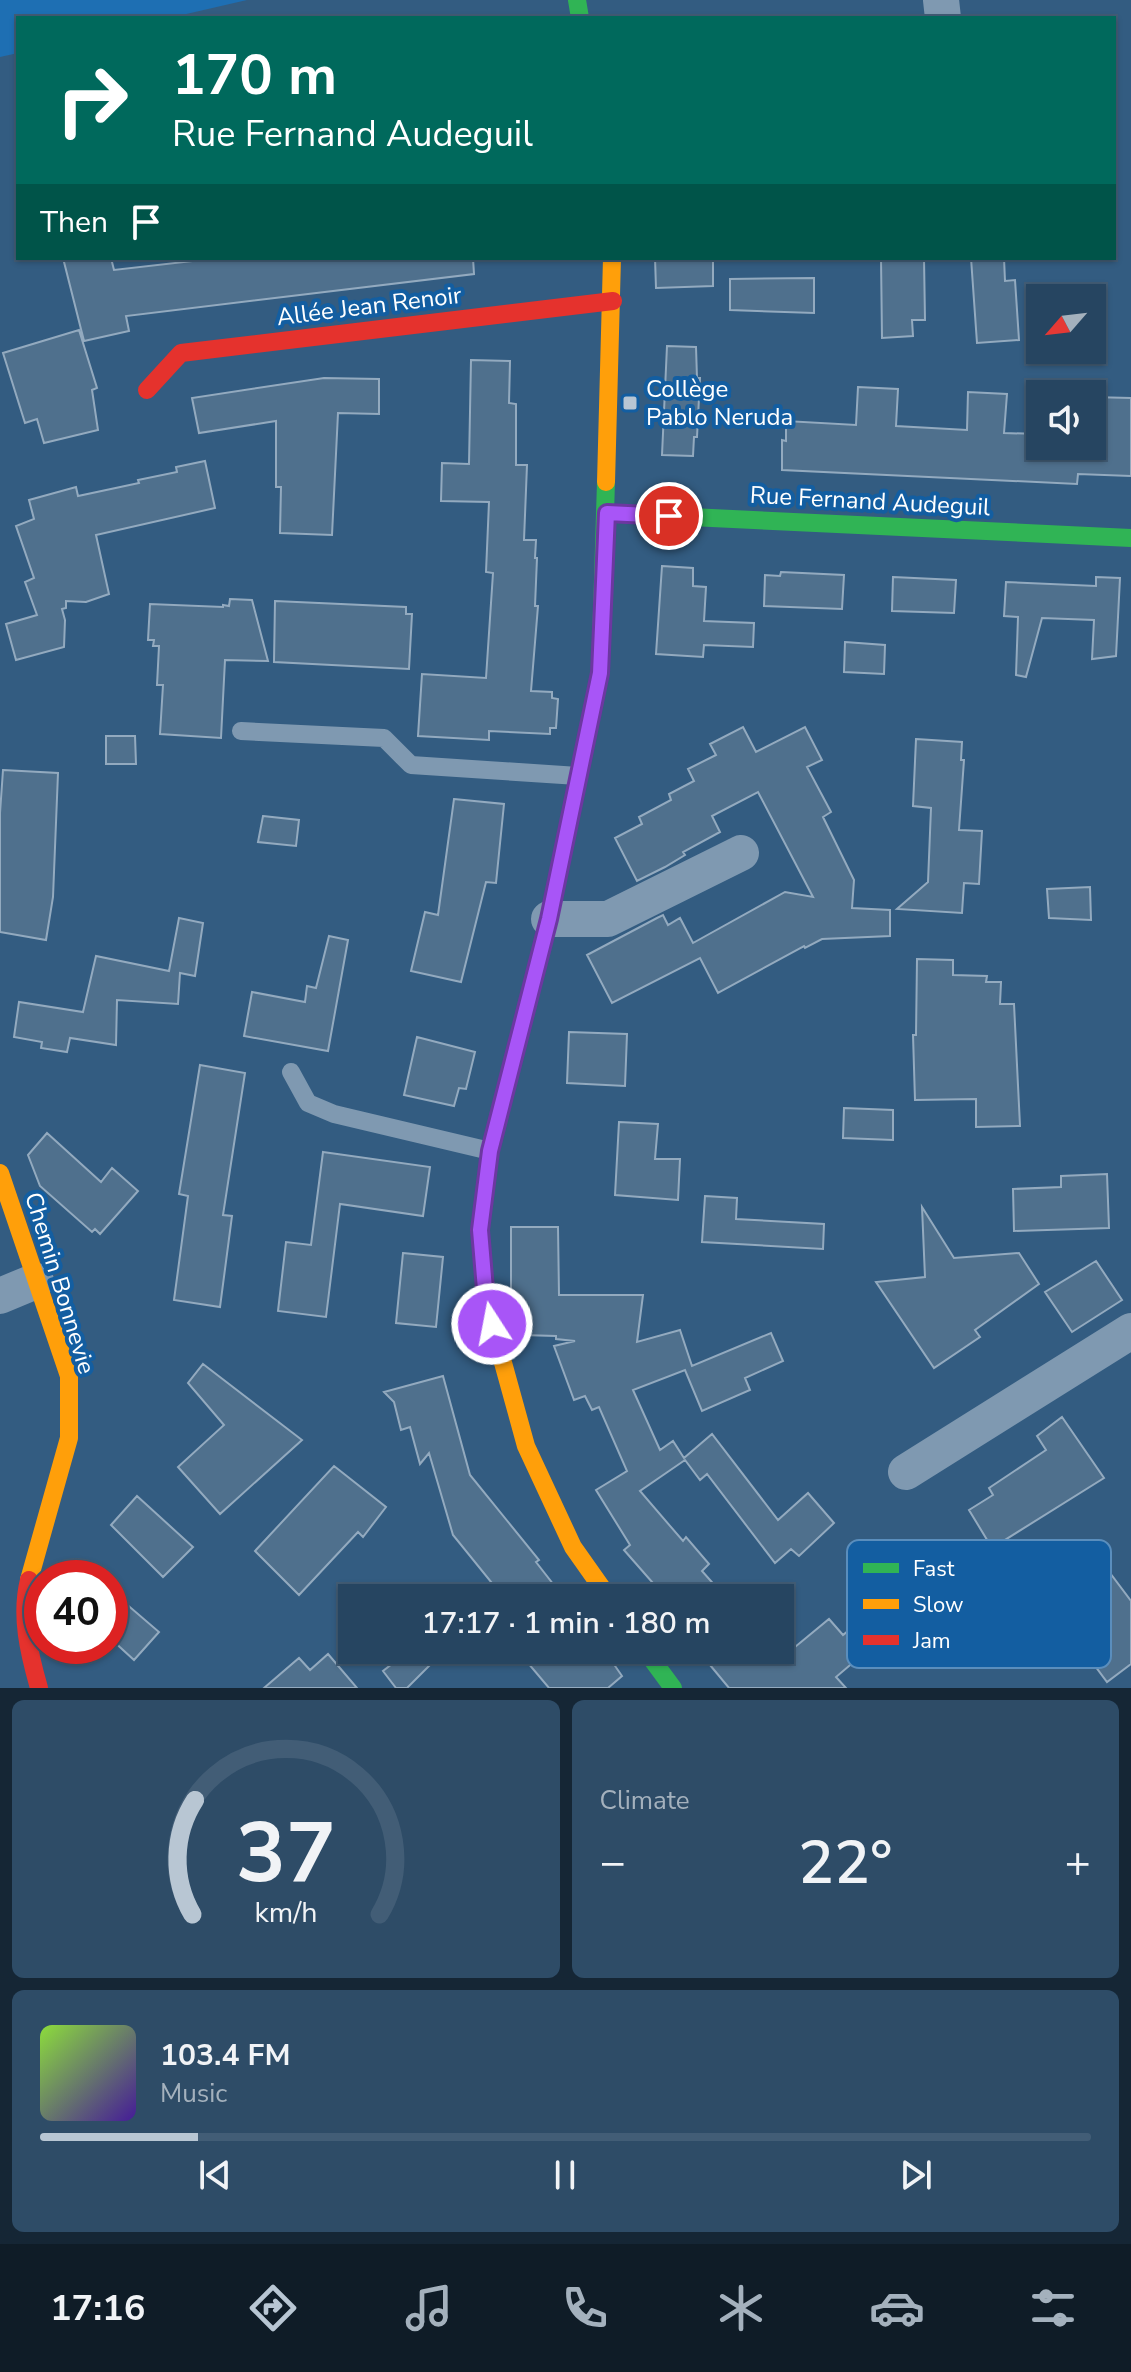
<!DOCTYPE html>
<meta charset="utf-8">
<style>
:root{--surface:#264561;--page:#2e4c67;--text:#f1f3f6;--muted:#a4b1bd;--line:#425d76;--accent:#b8c6d3}
body{margin:0;font-family:"Nunito Sans",sans-serif;background:var(--page);color:var(--text);height:100vh;display:flex;flex-direction:column;font-size:30px;white-space:nowrap}
*{box-sizing:border-box;margin:0}
p{font-size:26px;color:var(--muted)}
.icon{flex:none;width:44px;height:44px;fill:none;stroke:currentColor;stroke-width:2;stroke-linecap:round;stroke-linejoin:round}
.map{position:relative;height:1688px;overflow:hidden}
.side{display:flex;flex-direction:column;gap:12px;padding:12px;background:#152635;flex:1}
.side>*{flex:none}
.guide{position:absolute;left:16px;top:16px;width:1100px;height:244px;border-radius:0px;box-shadow:0 2px 6px #0004,0 0 0 2px var(--line);background:#00695c;color:#fff;overflow:hidden}
.needle{width:52px;rotate:242deg}
.tools{position:absolute;left:1026px;top:284px;display:grid;gap:16px}
.tools a{display:grid;place-items:center;width:80px;height:80px;border-radius:0px;background:var(--surface);box-shadow:0 2px 6px #0004,0 0 0 2px var(--line);font-size:40px}
.speed{position:absolute;left:24px;top:1560px;display:flex;gap:16px;font-size:40px;font-weight:700;text-align:center}
.speed>*{display:grid;place-content:center;width:104px;height:104px;border-radius:50%;background:var(--surface);box-shadow:0 2px 6px #0004,0 0 0 2px var(--line);line-height:1}
.speed .limit{border:12px solid #d22;background:#fff;color:#111}
.pin{position:absolute;display:grid;place-items:center;width:68px;height:68px;color:#fff;margin:-34px;border:4px solid #fff;border-radius:50%;box-shadow:0 2px 8px #0007}
.me{position:absolute;width:88px;margin:-44px;rotate:349deg;stroke-linejoin:round;filter:drop-shadow(0 0 6px #0008)}
.turn{display:flex;align-items:center;gap:28px;height:168px;padding:0 24px;font-size:36px}
.turn .icon{width:104px;height:104px;stroke-width:2.5}
.turn b{display:block;font-size:56px;line-height:68px}
.then{display:flex;align-items:center;height:76px;padding:0 24px;background:#0003;gap:16px;font-size:30px}
.big{font-size:60px;font-weight:600;line-height:1.1}
.side .widget{flex:1;display:flex;flex-direction:column;justify-content:center;gap:12px;min-width:0;padding:0 28px;border-radius:12px;background:var(--page)}
.side .dial{align-items:center;gap:0}
.dial svg{height:208px;overflow:visible;fill:none;stroke:var(--line);stroke-width:7;stroke-linecap:round;text-anchor:middle}
.dial text{fill:var(--text);stroke:none}
.song{display:flex;align-items:center;gap:24px}
.cover{width:96px;height:96px;border-radius:12px;background:linear-gradient(135deg,hsl(90 70% 55%),hsl(260 70% 35%))}
.played{height:8px;border-radius:4px;background:linear-gradient(90deg,var(--accent) 15%,var(--line) 15%)}
.keys{display:flex;justify-content:space-around;direction:ltr}
.heat{display:flex;justify-content:space-between;align-items:center;font-size:44px;direction:ltr}
.side .tiles{flex:1;display:grid;gap:12px;grid-template-columns:1fr 1fr}
.widget:last-child{grid-column:span 2}
.trip{position:absolute;left:338px;top:1584px;width:456px;height:80px;border-radius:0px;background:var(--surface);box-shadow:0 2px 6px #0004,0 0 0 2px var(--line);font-weight:600;line-height:80px;text-align:center}
.tabs{display:flex;height:128px;justify-content:space-around;align-items:center;background:#0f1c27;color:var(--muted)}
.tabs .icon{width:56px;height:56px}
.tabs .active{color:var(--accent)}
.tabs b{font-size:36px;color:var(--text)}
.map>svg:first-child{display:block}
.green{fill:#1e6fb3}
.building{fill:#4f708d;stroke:#93aabf;stroke-width:2}
.lines{fill:none;stroke-linecap:round;stroke-linejoin:round}
.lane{stroke:#7f99b1;stroke-width:18}
.street{stroke:#7f99b1;stroke-width:36}
.fast{stroke:#30b455;stroke-width:18}
.slow{stroke:#ff9f0a;stroke-width:18}
.jam{stroke:#e5322d;stroke-width:18}
.route-casing{stroke:#6d37a1;stroke-width:20}
.route{stroke:#a855f7;stroke-width:14}
.poi-dot{fill:#b8c6d3;stroke:#135ea1;stroke-width:3}
.labels{text-anchor:middle;stroke-width:8;stroke-linejoin:round;paint-order:stroke}
.street-label{font-size:24px;fill:#fff;stroke:#135ea1}
.poi-label{font-size:24px;fill:#fff;stroke:#135ea1;text-anchor:start}
.key{fill:#135ea1;stroke:#5a8ebd;stroke-width:2}
.key-label{font-size:22px;fill:#fff}
</style>
<div class="map">
<svg width="1131" height="1688" viewBox="0 0 1131 1688">
<rect width="100%" height="100%" fill="#335c81"/>
<path class="green" d="M0,0H247L169,18H18V53L0,57Z"/>
<path class="building" d="M63,258H111L114,270L219,258H473L474,274L126,316L129,331L84,341Z
M655,258H713V286L656,288Z
M881,258H924L925,320H912L913,336L882,338Z
M971,258H1004L1005,281L1015,280L1019,340L977,343Z
M814,278V313L730,310V279Z
M79,330L97,388L92,390L98,430L44,443L37,419L25,423L3,353Z
M667,346L696,347L697,378H700L697,437H694L693,456L662,455Z
M471,360L510,361L509,403L516,404V465H527L524,540H536L535,558H537L535,606H538L531,691L552,692V698L558,699L556,728H550V734L489,731V740L418,736L422,674L486,678L493,573L486,572L489,502L441,501L442,463L469,464Z
M324,378L379,379V414L338,413L332,535L280,533L281,487H276V421L199,433L192,398Z
M858,387L898,389L896,426L967,430L968,392L1007,394L1004,433L1040,434V446H1092V397L1131,398V476L1078,474L1077,484L782,470V440L786,441V421L856,425Z
M205,461L215,508L96,535L109,594L86,602L66,601V608L62,609L65,620L64,647L16,660L6,624L37,615L25,582L34,578L16,526L34,519L29,500L76,487L78,496L139,483L138,480L177,472L176,467Z
M662,566L693,568V586L706,587L704,621L754,623L753,647L704,645L703,657L656,654Z
M781,572L844,575L842,609L764,606L765,575L780,576Z
M893,577L956,580L954,613L892,611Z
M1096,577L1120,578L1116,656L1092,659L1094,620L1042,618L1026,677L1016,675L1018,617L1004,616L1006,582L1096,586Z
M230,599L252,600L268,661L225,660L221,738L160,734L163,685H157L159,646H153L154,640H148L150,604L223,607V605L229,606Z
M275,601L406,607V614H412L409,669L274,662Z
M845,642L885,645L884,674L844,672Z
M743,727L756,752L805,727L822,760L807,767L831,812L823,817L854,880L852,908L890,910V936L822,939L805,948L804,946L718,993L700,958L612,1003L587,955L657,918L663,915L668,925L680,918L693,943L785,892L813,897L758,792L712,816L720,832L683,852L685,855L665,867L637,881L615,838L642,824L639,817L671,800L669,794L694,781L688,769L716,755L710,744Z
M106,736H135L136,764H106Z
M916,739L962,742L961,760H964L959,830L982,831L979,884L964,883L962,913L897,909L928,882L931,808L913,806Z
M3,770L58,773L53,897L46,940L0,932V813Z
M454,799L504,804L496,883L486,882L461,982L411,971L425,912L438,915Z
M263,816L299,820L296,846L258,842Z
M1090,887L1091,920L1049,918L1047,889Z
M179,918L203,923L195,976L180,973L178,1004L117,1000L116,1045L70,1038L67,1052L41,1048L42,1042L14,1037L19,1002L83,1012L96,956L169,971Z
M329,936L348,940L328,1051L244,1036L252,992L305,1002L307,986L316,988Z
M917,959L953,960V975L987,976L986,982H1001L1000,1004H1014L1020,1126L976,1127V1099L915,1100L913,1035H916Z
M569,1032L627,1034L625,1086L567,1083Z
M417,1037L475,1052L466,1089L459,1088L454,1106L404,1095Z
M200,1065L245,1073L223,1215L232,1216L220,1307L174,1300L188,1196L179,1194Z
M844,1108L893,1110V1140L843,1138Z
M619,1122L658,1124L655,1159H680L678,1200L615,1195Z
M47,1133L101,1182L112,1168L138,1191L100,1234L95,1229L92,1232L40,1186L28,1155Z
M323,1152L430,1167L423,1216L340,1204L326,1317L278,1311L286,1242L311,1245Z
M1107,1174L1109,1228L1014,1231L1013,1189L1061,1187V1176Z
M705,1196L737,1198L736,1219L824,1224L823,1249L702,1242Z
M922,1207L954,1258L1019,1253L1039,1284L975,1330L980,1337L934,1368L876,1282L925,1277Z
M511,1227H558L559,1295H643L637,1342L680,1330L692,1366L771,1333L783,1361L745,1378L750,1390L702,1411L685,1370L633,1390L660,1450L673,1441L684,1458L712,1434L778,1520L808,1493L834,1523L799,1556L791,1549L775,1563L707,1474L700,1480L685,1460L640,1491L683,1541L686,1537L709,1564L702,1571L726,1598H666L624,1550L630,1545L596,1490L627,1471L599,1407L592,1410L585,1396L574,1400L554,1346L575,1341L556,1339V1336L522,1335L511,1290Z
M403,1253L443,1257L436,1327L396,1323Z
M1096,1261L1122,1300L1072,1332L1045,1292Z
M203,1364L302,1440L220,1514L178,1467L224,1425L188,1383Z
M443,1376L470,1475L539,1560L536,1562L564,1598H504L453,1535L429,1453L420,1464L410,1427L401,1430L394,1402L384,1392Z
M1062,1417L1104,1478L992,1548L969,1510L993,1495L989,1488L1046,1450L1037,1436Z
M334,1466L386,1507L363,1537L358,1532L299,1595L255,1551Z
M137,1496L193,1547L163,1577L111,1525Z
M1086,1541L1131,1601V1664L1107,1682L1032,1581Z
M110,1590L159,1632L134,1660L110,1638Z
M866,1616L883,1637L836,1677L846,1688H729L710,1665L727,1650H787L789,1652L829,1619L843,1635Z
M410,1650H445L407,1688H396L383,1671Z
M517,1650H604L622,1676L608,1688H549Z
M328,1654L357,1688H264L299,1658L310,1670Z"/>
<g class="lines">
<path class="lane" d="M241,731L384,738L411,765L578,776
M291,1072L308,1103L334,1114L490,1151"/>
<path class="street" d="M941,0L943,18
M549,919H608L741,853
M0,1296L36,1281
M906,1472L1131,1331"/>
<path class="fast" d="M577,0L580,18
M607,513L1131,538
M497,1122L549,919L600,673L606,482
M645,1650L673,1688"/>
<path class="slow" d="M606,482L612,258
M497,1122L490,1151L480,1230L486,1301L526,1446L573,1547L609,1598
M0,1173L69,1376V1438L29,1580"/>
<path class="jam" d="M147,390L181,353L613,301
M29,1580C20,1616 29,1653 39,1688"/>
</g>
<g class="lines">
<g class="route-casing">
<path id="route" d="M492,1324L486,1301L480,1230L490,1151L549,919L600,673L607,513L669,516"/>
</g>
<use href="#route" class="route"/>
</g>
<rect class="poi-dot" x="622" y="395" width="16" height="16" rx="4"/>
<g class="labels">
<g class="street-label">
<text transform="translate(369 306) rotate(-7)" y="8">Allée Jean Renoir</text>
<text transform="translate(870 501) rotate(3)" y="8">Rue Fernand Audeguil</text>
<text transform="translate(60 1283) rotate(73)" y="8">Chemin Bonnevie</text>
</g>
<g class="poi-label">
<text x="646" y="397">Collège<tspan x="646" dy="28">Pablo Neruda</tspan></text>
</g>
</g>
<rect x="847" y="1540" width="264" height="128" rx="12" class="key"/>
<rect x="863" y="1563" width="36" height="10" fill="#30b455"/>
<rect x="863" y="1599" width="36" height="10" fill="#ff9f0a"/>
<rect x="863" y="1635" width="36" height="10" fill="#e5322d"/>
<g class="key-label">
<text x="913" y="1576">Fast</text>
<text x="913" y="1612">Slow</text>
<text x="913" y="1648">Jam</text>
</g>
</svg>
<div class="tools">
<a><svg class="needle" viewBox="-14 -14 28 28"><path d="M0-13l5 13h-10z" fill="#e53935"/><path d="M0 13l5-13h-10z" fill="#a4b1bd"/></svg></a>
<a><svg class="icon" aria-label="sound" viewBox="0 0 24 24"><path d="M4 9h4l5-4v14l-5-4H4zM17 9q2 3 0 6"/></svg></a>
</div>
<div class="speed"><div class="limit">40</div></div>
<div class="pin" style="left:669px;top:516px;background:#d93025"><svg class="icon" aria-label="arrive" viewBox="0 0 24 24"><path d="M6 21V4h12l-3 4 3 4H6"/></svg></div>
<svg class="me" style="left:492px;top:1324px" viewBox="-20 -20 40 40"><circle r="17" fill="#a855f7" stroke="#fff" stroke-width="3"/><path d="M0-11L8 9 0 5-8 9z" fill="#fff"/></svg>
<div class="trip">17:17 · 1 min · 180 m</div>
<div class="guide">
<div class="turn"><svg class="icon" aria-label="right" viewBox="0 0 24 24"><path d="M7 20v-9h11M14 6l5 5-5 5"/></svg><div><b>170 m</b>Rue Fernand Audeguil</div></div>
<div class="then">Then<svg class="icon" aria-label="arrive" viewBox="0 0 24 24"><path d="M6 21V4h12l-3 4 3 4H6"/></svg></div>
</div>
</div>
<section class="side">
<div class="tiles">
<div class="widget dial"><svg viewBox="0 0 100 80">
<path d="M14 69A42 42 0 1 1 86 69"/>
<path d="M14 69A42 42 0 0 1 15 25" stroke="#b8c6d3"/>
<text x="50" y="56" font-size="32" font-weight="700">37</text>
<text x="50" y="72" font-size="11">km/h</text>
</svg></div>
<div class="widget"><p>Climate</p>
<div class="heat"><a>−</a><b class="big">22°</b><a>+</a></div>
</div>
<div class="widget">
<div class="song"><i class="cover"></i><div><b>103.4 FM</b><p>Music</p></div></div>
<div class="played"></div>
<div class="keys"><svg class="icon" aria-label="previous" viewBox="0 0 24 24"><path d="M18 5L8 12l10 7zM5 5v14"/></svg><svg class="icon" aria-label="pause" viewBox="0 0 24 24"><path d="M8 5v14M16 5v14"/></svg><svg class="icon" aria-label="next" viewBox="0 0 24 24"><path d="M6 5l10 7-10 7zM19 5v14"/></svg></div>
</div>
</div>
</section>
<nav class="tabs">
<b>17:16</b>
<svg class="icon active" aria-label="directions" viewBox="0 0 24 24"><path d="M12 3l9 9-9 9-9-9zM9 14v-3h6M13 9l2 2-2 2"/></svg>
<svg class="icon" aria-label="music" viewBox="0 0 24 24"><path d="M9 18V5l10-2v13"/><circle cx="6" cy="18" r="3"/><circle cx="16" cy="16" r="3"/></svg>
<svg class="icon" aria-label="phone" viewBox="0 0 24 24"><path d="M5 4h4l2 5-3 2q2 4 5 5l2-3 5 2v4C11 20 4 13 5 4z"/></svg>
<svg class="icon" aria-label="climate" viewBox="0 0 24 24"><path d="M12 3v18M4 7l16 10M4 17L20 7"/></svg>
<svg class="icon" aria-label="car" viewBox="0 0 24 24"><path d="M5 17H2v-5l4-1 3-4h7l3 4 3 1v5h-3M9 17h6M6 11h13"/><circle cx="7" cy="17" r="2"/><circle cx="17" cy="17" r="2"/></svg>
<svg class="icon" aria-label="filters" viewBox="0 0 24 24"><path d="M4 7h16M4 17h16"/><circle cx="9" cy="7" r="2"/><circle cx="15" cy="17" r="2"/></svg>
</nav>
